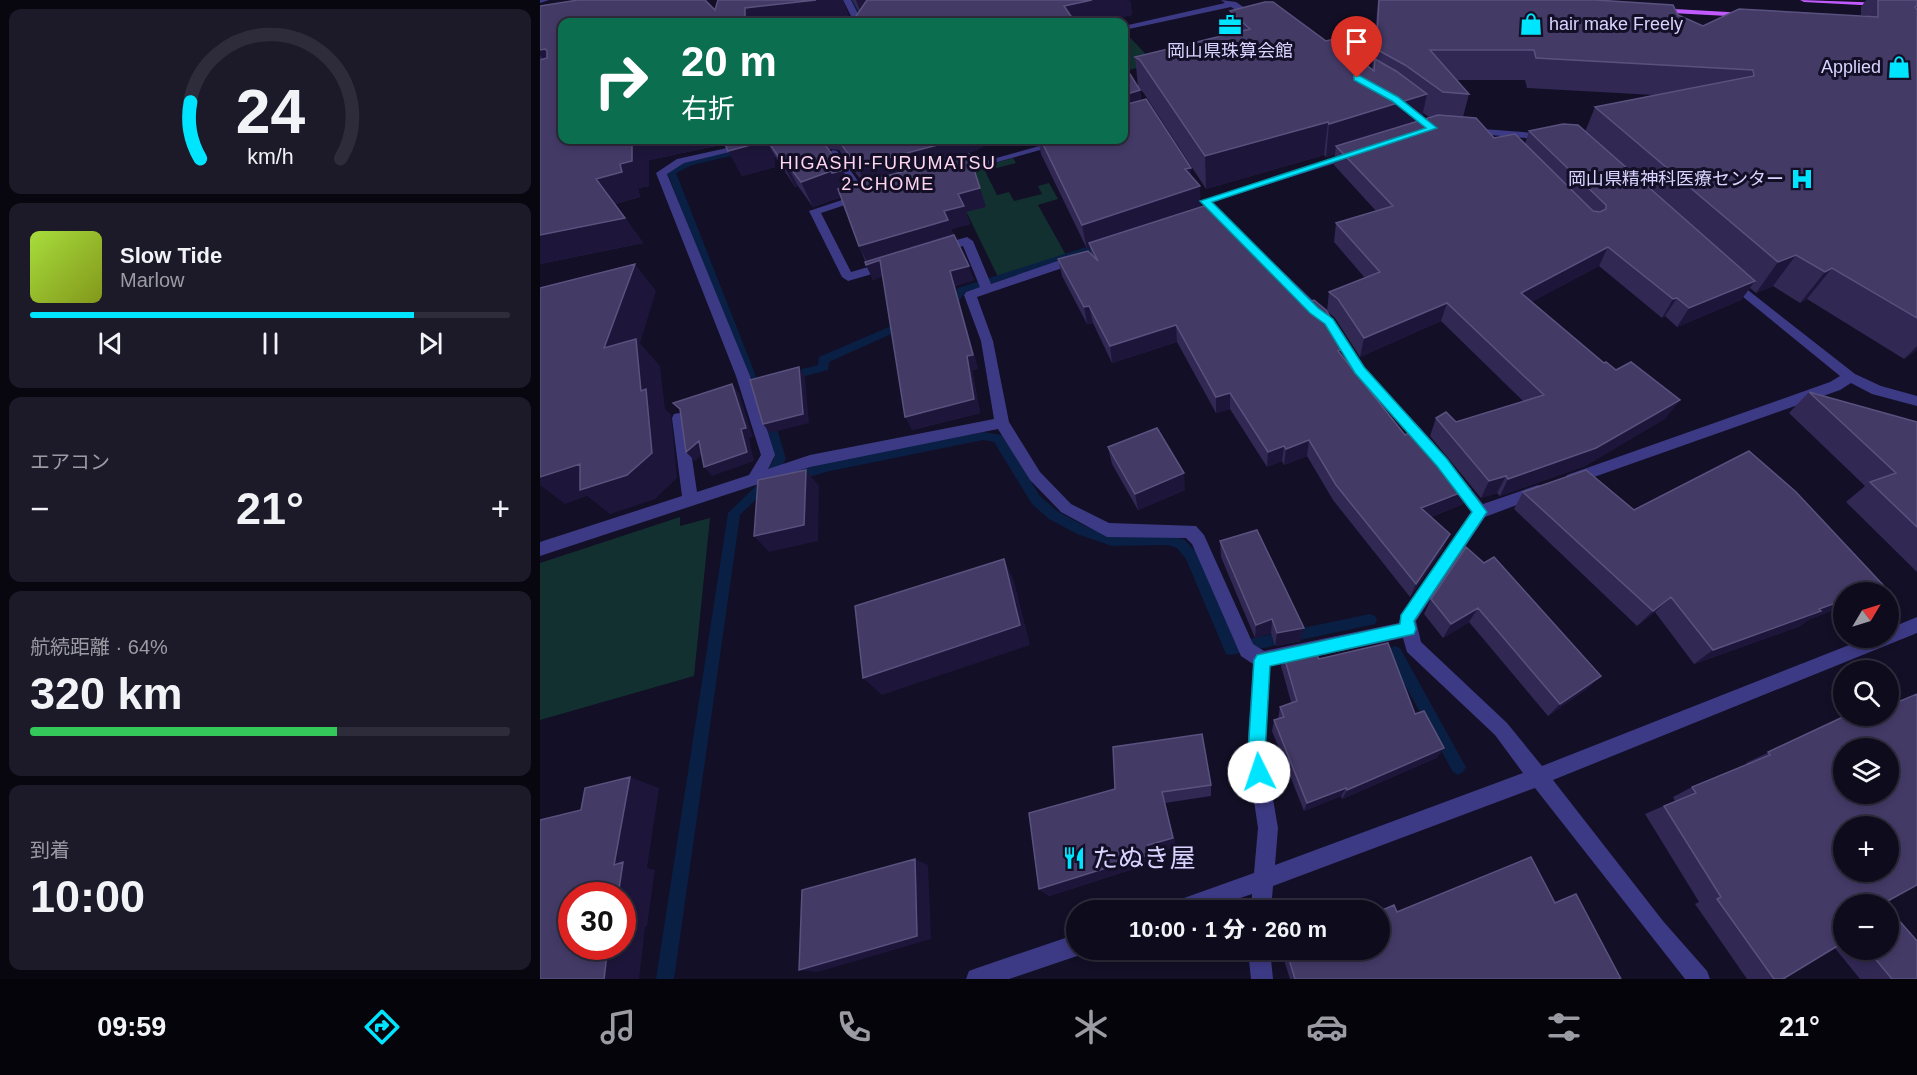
<!DOCTYPE html>
<html lang="ja">
<meta charset="utf-8">
<style>
:root{--surface:#0e0b1c;--page:#1c1929;--text:#f1f3f6;--muted:#9b9ba3;--line:#2e2b3b;--accent:#00e5ff}
body{margin:0;font-family:Helvetica,"Noto Sans JP",sans-serif;background:var(--page);color:var(--text);height:100vh;display:flex;flex-direction:column;font-size:22px;white-space:nowrap}
*{box-sizing:border-box;margin:0}
p{font-size:20px;color:var(--muted)}
.icon{flex:none;width:33px;height:33px;fill:none;stroke:currentColor;stroke-width:2;stroke-linecap:round;stroke-linejoin:round}
.map{position:relative;flex:1;overflow:hidden}
.drawer{display:flex;flex-direction:column;gap:9px;padding:9px;background:#08060f;width:540px}
.drawer>*{flex:none}
.guide{position:absolute;left:18px;top:18px;width:570px;height:126px;border-radius:12px;box-shadow:0 3px 9px #0003,0 0 0 2px var(--line);background:#0b6e4f;color:#fff;overflow:hidden}
.needle{width:39px;rotate:52deg}
.controls{position:absolute;left:1293px;top:582px;display:grid;gap:12px}
.controls a{display:grid;place-items:center;width:66px;height:66px;border-radius:50%;background:var(--surface);box-shadow:0 3px 9px #0003,0 0 0 2px var(--line);font-size:30px}
.speed{position:absolute;left:18px;top:882px;display:flex;gap:12px;font-size:30px;font-weight:700;text-align:center}
.speed>*{display:grid;place-content:center;width:78px;height:78px;border-radius:50%;background:var(--surface);box-shadow:0 3px 9px #0003,0 0 0 2px var(--line);line-height:1}
.speed .limit{border:9px solid #d22;background:#fff;color:#111}
.pin{position:absolute;display:grid;place-items:center;width:51px;height:51px;color:#fff;margin:-62px -26px;border-radius:50% 50% 50% 0;rotate:-45deg;box-shadow:0 0 6px #0007}
.pin .icon{rotate:45deg}
.me{position:absolute;width:66px;margin:-33px;rotate:356deg;stroke-linejoin:round;filter:drop-shadow(0 0 4px #0008)}
.turn{display:flex;align-items:center;gap:21px;height:126px;padding:0 24px;font-size:27px}
.turn .icon{width:78px;height:78px;stroke-width:2.5}
.turn b{display:block;font-size:42px;line-height:51px}
.big{font-size:45px;font-weight:800;line-height:1.1}
.drawer .card{flex:1;display:flex;flex-direction:column;justify-content:center;gap:9px;min-width:0;padding:0 21px;border-radius:12px;background:var(--page)}
.drawer .dial{align-items:center;gap:0}
.dial svg{height:156px;overflow:visible;fill:none;stroke:var(--line);stroke-width:7;stroke-linecap:round;text-anchor:middle}
.dial text{fill:var(--text);stroke:none}
.song{display:flex;align-items:center;gap:18px}
.cover{width:72px;height:72px;border-radius:9px;background:linear-gradient(135deg,hsl(80 70% 55%),hsl(70 70% 35%))}
.played{height:6px;border-radius:3px;background:linear-gradient(90deg,var(--accent) 80%,var(--line) 80%)}
.keys{display:flex;justify-content:space-around;direction:ltr}
.heat{display:flex;justify-content:space-between;align-items:center;font-size:33px;direction:ltr}
.charge{height:9px;border-radius:4px;background:linear-gradient(90deg,#34c759 64%,var(--line) 0)}
.trip{position:absolute;left:526px;top:900px;width:324px;height:60px;border-radius:30px;background:var(--surface);box-shadow:0 3px 9px #0003,0 0 0 2px var(--line);font-weight:800;line-height:60px;text-align:center}
.tabs{display:flex;height:96px;justify-content:space-around;align-items:center;background:#06040b;color:var(--muted)}
.tabs .icon{width:42px;height:42px}
.tabs .active{color:var(--accent)}
.tabs b{font-size:27px;color:var(--text)}
main{display:flex;flex:1;min-height:0}
.map>svg:first-child{display:block}
.green{fill:#12302f}
.lines{fill:none;stroke-linecap:round;stroke-linejoin:round}
.stream{fill:#0a1f44;fill-rule:evenodd}
.minor{fill:#3d3a85;fill-rule:evenodd}
.major{fill:#c25bff;fill-rule:evenodd}
.wall{fill:#312854;fill-rule:evenodd}
.shaded-wall{fill:#1d163a}
.building{fill:#433a66;stroke:#5a527e;stroke-width:1.5;fill-rule:evenodd}
.route{fill:#00e5ff;stroke:#0095a6;stroke-width:1.5}
.labels{text-anchor:middle;stroke-width:6;stroke-linejoin:round;paint-order:stroke}
.far-poi-label{font-size:18px;fill:#d9d4ff;stroke:#130f26;text-anchor:end}
.far-neighbourhood-label{font-size:18px;letter-spacing:1.5px;fill:#ffd6f0;stroke:#130f26}
.near-poi-label{font-size:26px;fill:#d9d4ff;stroke:#130f26;text-anchor:start}
</style>
<main>
<section class="drawer">
<div class="card dial"><svg viewBox="0 0 100 80">
<path d="M14 69A42 42 0 1 1 86 69"/>
<path d="M14 69A42 42 0 0 1 9 40" stroke="#00e5ff"/>
<text x="50" y="56" font-size="32" font-weight="700">24</text>
<text x="50" y="72" font-size="11">km/h</text>
</svg></div>
<div class="card">
<div class="song"><i class="cover"></i><div><b>Slow Tide</b><p>Marlow</p></div></div>
<div class="played"></div>
<div class="keys"><svg class="icon" aria-label="previous" viewBox="0 0 24 24"><path d="M18 5L8 12l10 7zM5 5v14"/></svg><svg class="icon" aria-label="pause" viewBox="0 0 24 24"><path d="M8 5v14M16 5v14"/></svg><svg class="icon" aria-label="next" viewBox="0 0 24 24"><path d="M6 5l10 7-10 7zM19 5v14"/></svg></div>
</div>
<div class="card"><p>エアコン</p>
<div class="heat"><a>−</a><b class="big">21°</b><a>+</a></div>
</div>
<div class="card"><p>航続距離 · 64%</p><b class="big">320 km</b><div class="charge"></div></div>
<div class="card"><p>到着</p><b class="big">10:00</b></div>
</section>
<div class="map">
<svg width="1377" height="979" viewBox="0 0 1377 979">
<rect width="100%" height="100%" fill="#130f26"/>
<path class="green" d="M585,32L614,63L586,71L584,67Z
M473,158L476,163L445,171L457,195L469,192L474,201L502,194L498,186L509,183L518,199L498,205L526,255L458,277L409,176Z
M140,517V526L170,518L154,676L0,720V563Z"/>
<g class="lines">
<path class="stream" d="M311,0H317L327,22H321Z
M205,148L209,150L208,152L152,165L136,173L223,394L218,398L213,394L127,172L146,161Z
M565,241L568,242V246L425,292L417,304L408,307L403,304L410,300L418,288Z
M365,320L370,324L369,326L289,362L288,370L247,381L242,377L243,374L278,365L279,357Z
M228,415L234,419L246,459L229,487L200,515L134,979H116L188,513L221,481L234,459L222,419Z
M443,432L462,435L500,496L517,511L545,526L572,536L628,535L645,540L656,552L695,642L830,614L835,616L837,620L835,624L691,655L686,654L646,559L637,548L628,545L572,546L537,534L509,519L492,504L454,442L443,440L290,471L254,481L250,479L248,476L250,473L290,461Z
M855,646L860,648L923,762L926,767L923,772L918,775L913,772L850,658L848,653L850,648Z"/>
<path class="minor" d="M0,0H9L0,3Z
M303,0H311L322,22H314Z
M681,0L696,2L721,19L714,21L691,7L584,30V26L685,3Z
M930,128L1008,134L1013,137L1008,140L926,133L925,131Z
M223,140H239L144,163L127,174L210,376L235,455L228,469L270,455L454,419L441,341L424,295L426,292L440,287L423,246L400,253L394,249L396,246L427,237L433,241L451,284L535,255H543V261L437,297L453,341L469,422L500,472L531,504L569,523L656,526L664,535L713,644L724,651L859,623L861,615L931,512L909,482L907,478L909,474H919L943,504L998,485L1003,487L1006,491L1003,495L945,517L876,621L881,642L967,723L1002,766L1327,638H1348V629L1377,617V633L1013,780L1123,921L1167,971L1170,979H1145L995,788L733,886L731,910H711L712,894L665,910H627L630,903L714,873L718,828L707,753L713,664L701,656L652,544L646,538L567,537L521,512L490,480L458,429L270,467L0,556V542L142,496L132,418L134,414L139,413L146,418L157,492L209,475L221,455L196,376L116,173L137,159ZM863,638L867,652L955,735L983,773L735,865L738,828L725,753L730,666Z
M521,140H536L415,174L410,171Z
M293,150L297,151L329,197L281,213L311,272L349,261L353,262V268L308,281L302,277L269,211L317,195L288,153Z
M814,151L818,152V156L669,203H661L660,201Z
M687,221L691,222L786,313L788,316L786,319H778L683,226L681,224Z
M1190,276L1315,374L1341,386L1377,396V406L1332,394L1311,383L1300,390L1037,483H1027L1025,479L1027,475L1290,382L1300,376L1186,283L1184,280Z
M797,331L802,332L824,367L893,442L895,446L893,450H883L814,373L791,335Z
M537,934V950H546L537,956L469,979H426L429,971L437,968Z
M708,950H730L733,979H711Z"/>
<path class="major" d="M1260,0L1377,4V8L1264,2Z
M1116,8L1206,13L1210,15L1206,17L1113,12L1112,10Z"/>
</g>
<path class="wall" d="M312,0H590L592,15L558,22H312L319,12Z
M838,0H1056L1138,15L1163,26L1325,16L1326,15H1321V7L1326,0H1377V350L1364,359L1267,299L1260,303L1233,286L1216,293L1210,288L1201,300L1137,327L1125,316L1122,318L1059,266L991,302L1126,418L1045,466L960,496L957,493L941,498L890,436L896,418L916,422L983,401L901,321L820,357L795,318L787,311L789,292L825,278L794,242L796,223L836,211L794,165L795,154L786,157L784,155L666,189L603,92L600,90L601,100L651,168V176L661,207L762,305L808,346L806,361L865,435L930,489L923,504L891,517L903,549L870,597L793,500L767,456L744,465L742,461L727,467L690,409L676,413L637,342L572,363L553,323L547,324L522,276L518,259L551,254L550,248L547,249L501,154L499,144H497L494,140H584L598,86L595,57L690,34V11L786,41L832,69ZM917,80H985L987,88L1114,95L1055,107L1045,132L989,131L985,144L954,138L923,117L929,94ZM883,113L889,117L882,120Z
M0,6L175,10L311,20L291,22H22V140H440L443,147L428,153L446,207L426,212L430,224L411,229L434,280L415,286L438,369L432,370L440,413L372,430L342,276L333,280L319,246L301,197L273,207L258,186L255,187L235,156V167L202,176L185,144L109,160V186L98,188L100,197L75,204L103,243L0,264ZM289,149L299,150L323,183L310,186L303,170Z
M1269,392L1377,422V572L1306,502L1325,486L1249,413Z
M568,447L645,490L598,510L572,464Z
M983,492L1094,510L1304,592V606L1270,619L1260,626L1154,664L1115,612L1097,626L974,509Z
M680,541L761,641L735,646L731,633L715,638L681,557Z
M944,563L1061,676L1048,688L1008,716L929,622L903,638L884,614L891,599Z
M743,653L779,659L875,714L904,748L896,758L802,799L801,796L764,811L732,731L734,720L738,719L740,707L751,702L741,666Z
M1303,717L1304,950H1348L1377,979H1320L1294,947L1243,979H1207L1155,904L1159,902L1105,814L1135,801L1133,797L1152,787L1207,765L1206,763Z
M671,785V796L625,803L636,846L613,854L615,862L509,896L499,889L575,789Z
M1036,894L1081,979H750L744,960L748,956L840,950L857,912L1014,902Z"/>
<path class="shaded-wall" d="M277,0H303L311,20L291,22H205V8Z
M316,0H333L323,19Z
M552,0H590L592,15L558,22H527L524,6Z
M5,49L22,73L14,75L0,55V50Z
M600,90L602,114L584,120V95Z
M887,94L880,126L796,146L795,154L786,157L789,124Z
M788,122L784,155L666,189L665,156Z
M92,140H219L193,142L109,160V186L98,188L100,197L75,204L103,243L0,264V235L56,179L80,164Z
M222,140H226L235,156V167L202,176L188,151Z
M279,140H285L289,149L286,154Z
M416,140H440L443,147L428,153L431,162L328,190L317,166Z
M245,161L258,186L255,187L242,162Z
M651,168L652,189L660,186L661,211L549,243L550,248L547,249L542,225L645,169Z
M303,170L314,195L303,196L273,207L261,182L291,171Z
M440,188L446,207L426,212L430,224L411,229L415,238L347,275L333,280L326,265L328,264L319,246L404,211L418,194Z
M1068,247L1059,266L973,312L981,293Z
M1256,255L1233,286L1216,293L1238,262Z
M95,264L116,291L100,343L120,366L125,409L131,415L137,478L115,499L70,514L47,496L25,504L0,485V474L64,348Z
M429,266L434,280L415,286L438,369L432,370L440,413L372,430L365,417L410,271Z
M1292,268L1267,299L1260,303L1285,272Z
M1215,281L1201,300L1137,327L1149,308Z
M1137,298L1125,316L1122,318L1133,299Z
M907,303L901,321L820,357L824,338Z
M549,306L553,323L547,324L544,307Z
M636,325L637,342L572,363L570,346Z
M808,346L805,363L798,351Z
M1377,346V350L1364,359Z
M259,367L265,376L269,423L230,433L223,424Z
M192,384L199,393L213,437L209,438L214,461L172,476L164,467Z
M690,393V409L676,413V397Z
M1140,400L1126,418L1045,466L960,496L968,479Z
M769,440L767,456L744,465L746,449Z
M159,441L167,450L155,461L146,452Z
M744,446L742,461L727,467L728,452Z
M266,470L279,486L278,541L229,552L214,536Z
M644,473L645,490L598,510L595,494Z
M966,476L957,493L941,498L949,481Z
M930,489L923,504L875,523L881,508Z
M910,534L903,549L870,597L876,584Z
M464,559L474,581L490,645L342,695L323,678Z
M1343,585L1331,592H1322Z
M1131,597L1115,612L1097,626L1113,611Z
M1304,600V606L1270,619L1260,626L1154,664L1173,650Z
M938,608L929,622L903,638L911,624Z
M732,619L731,633L715,638L716,625Z
M764,628L761,641L735,646L737,633Z
M1061,676L1048,688L1008,716L1020,704Z
M904,748L896,758L802,799L807,790Z
M90,777L119,788L107,868L115,870L107,926L105,927L99,979H64L68,946H82V896H78L74,865Z
M806,788L801,796L764,811L767,803Z
M622,792L636,846L613,854L615,862L509,896L499,889L608,845Z
M375,859L388,865L391,939L278,972L259,970Z"/>
<path class="building" d="M38,0H165L175,10L178,0H276L205,8V22H22V140H92V161L80,164L82,172L56,179L85,218L0,235V60L7,58V51L5,49L0,50V6Z
M327,0H552L524,6L535,22H312Z
M839,0H1056L1133,5L1138,15L1163,26L1199,9L1338,17V0H1377V6L1375,7L1377,10V318L1292,268L1285,272L1256,255L1238,262L1055,107L1214,76L1213,70L996,58L994,50H890L929,94L903,92L865,65L836,49Z
M725,2H733L786,41L794,39L834,71L835,59L856,71L887,94L789,124L788,122L665,156L600,60L595,57L710,29L690,11Z
M584,70L590,74L600,90L584,95Z
M606,99L651,168L645,169L660,186L542,225L501,140H584V105Z
M898,115L936,118L954,138L975,134L1053,211L1060,212L1066,209V205L989,131L1023,124L1038,125L1215,281L1149,308L1137,298L1133,299L1068,247L981,293L1064,363L1066,362L1076,370L1091,362L1140,400L1056,448L968,479L966,476L949,481L896,418L906,412L916,422L1004,395L907,303L824,338L798,299L789,292L840,272L796,223L853,206L796,146Z
M183,140H222V142L188,151Z
M227,140H282L303,170L292,173L291,171L261,182L245,161L242,162Z
M298,140H417L317,166Z
M429,154L440,188L418,194L424,206L404,211L408,220L319,246L298,189Z
M670,204L742,282L745,281L762,305L774,300L786,310L808,346L798,351L865,435L879,428L930,489L881,508L910,534L876,584L796,485L769,440L746,449L744,446L728,452L690,393L676,397L636,325L570,346L549,306L544,307L518,259L548,251L558,261L549,243Z
M414,235L429,266L410,271L433,355L427,356L434,399L365,417L340,260L326,265L325,262Z
M95,264L64,348L96,339L101,391L106,389L112,453L87,475L40,490V464L0,477V288Z
M259,367L263,414L223,424L210,380Z
M192,384L206,428L201,429L207,452L164,467L159,441L146,452L140,409L133,403Z
M1269,392L1377,422V527L1330,482L1356,473Z
M617,428L644,473L595,494L568,447Z
M1209,451L1256,492L1343,585L1322,592H1304V600L1279,609L1281,611L1173,650L1131,597L1113,611L983,492L1046,470L1094,510Z
M266,470L264,525L214,536L218,480Z
M717,530L764,628L737,633L732,619L716,625L680,541Z
M926,547L944,563L954,557L1061,676L1020,704L938,608L911,624L891,599Z
M464,559L480,625L323,678L315,606Z
M848,643L875,714L884,711L904,748L807,790L806,788L767,803L734,720L744,717L740,707L757,701L743,653L773,647L779,659Z
M1377,694V885L1344,903L1345,904H1304V942L1243,979H1234L1177,899L1181,897L1124,806L1156,793L1152,787L1230,755L1228,752L1303,717L1308,722L1325,716H1348V706ZM1304,748H1348V794H1304ZM1304,826H1348V872H1304Z
M662,734L671,785L622,792L633,838L608,845L611,854L499,889L489,813L575,789L573,747Z
M90,777L74,865L83,862L78,896H32V946H68L64,979H0V820L41,810L45,788Z
M991,857L1015,903L1036,894L1081,979H755L748,956L765,950H840V911L854,905L857,912Z
M375,859L377,936L259,970L262,890Z
M1348,908L1377,941V979H1352L1328,950H1348Z"/>
<path class="route" d="M814,76H820L858,97L897,128L672,202L778,308L793,319L824,367L907,459L947,512L874,621L876,629L874,634L730,666L725,753L728,772L725,778L719,781L713,778L708,753L714,660L717,655L860,624L861,615L932,512L897,466L815,373L785,324L770,313L660,201L886,128L852,101L814,80Z"/>
<defs>
<g id="shop-bare" transform="scale(1.8)"><path d="M-5-2.5h2.3a2.7 3.5 0 0 1 5.4 0H5L5.5 6h-11ZM-1.5-2.5h3a1.5 2.3 0 0 0-3 0Z" fill="#00e5ff" stroke="#130f26" stroke-width="2.5" paint-order="stroke"/></g>
<g id="office-bare" transform="scale(1.8)"><path d="M-6-3h4V-5.5h4V-3h4V5H-6ZM-1-4.5V-3h2v-1.5ZM-6 0V1H6V0Z" fill="#00e5ff" stroke="#130f26" stroke-width="2.5" paint-order="stroke"/></g>
<g id="hospital-bare" transform="scale(1.8)"><path d="M-5-5h3v3.5h4V-5h3V5h-3V1.5h-4V5h-3Z" fill="#00e5ff" stroke="#130f26" stroke-width="2.5" paint-order="stroke"/></g>
<g id="restaurant-bare" transform="scale(1.8)"><path d="M-5-6h1v4h1v-4h1v4h1v-4h1v5L-1.5 .5V6h-2V.5L-5-1ZM5-6V6H3V1.5H1.5Q1.5-4 5-6Z" fill="#00e5ff" stroke="#130f26" stroke-width="2.5" paint-order="stroke"/></g>
</defs>
<g fill-rule="evenodd">
<use href="#shop-bare" x="991" y="24"/>
<use href="#office-bare" x="690" y="25"/>
<use href="#shop-bare" x="1359" y="67"/>
<use href="#hospital-bare" x="1262" y="179"/>
<use href="#restaurant-bare" x="534" y="858"/>
</g>
<g class="labels">
<g class="far-poi-label">
<text x="1009" y="30" text-anchor="start">hair make Freely</text>
<text x="690" y="57" text-anchor="middle">岡山県珠算会館</text>
<text x="1341" y="73">Applied</text>
<text x="1244" y="185">岡山県精神科医療センター</text>
</g>
<g class="far-neighbourhood-label">
<text x="348" y="169">HIGASHI-FURUMATSU<tspan x="348" dy="21">2-CHOME</tspan></text>
</g>
<g class="near-poi-label">
<text x="552" y="867">たぬき屋</text>
</g>
</g>
</svg>
<div class="controls">
<a><svg class="needle" viewBox="-14 -14 28 28"><path d="M0-13l5 13h-10z" fill="#e53935"/><path d="M0 13l5-13h-10z" fill="#9b9ba3"/></svg></a>
<a><svg class="icon" aria-label="search" viewBox="0 0 24 24"><circle cx="10" cy="10" r="6"/><path d="M15 15l6 6"/></svg></a>
<a><svg class="icon" aria-label="layers" viewBox="0 0 24 24"><path d="M12 4l9 5-9 5-9-5zM3 14l9 5 9-5"/></svg></a>
<a>+</a>
<a>−</a>
</div>
<div class="speed"><div class="limit">30</div></div>
<div class="pin" style="left:817px;top:78px;background:#d93025"><svg class="icon" aria-label="arrive" viewBox="0 0 24 24"><path d="M6 21V4h12l-3 4 3 4H6"/></svg></div>
<svg class="me" style="left:719px;top:772px" viewBox="-20 -20 40 40"><circle r="19" fill="#fff"/><path d="M0-13L10 11 0 6-10 11z" fill="#00e5ff"/></svg>
<div class="trip">10:00 · 1 分 · 260 m</div>
<div class="guide">
<div class="turn"><svg class="icon" aria-label="right" viewBox="0 0 24 24"><path d="M7 20v-9h11M14 6l5 5-5 5"/></svg><div><b>20 m</b>右折</div></div>
</div>
</div>
</main>
<nav class="tabs">
<b>09:59</b>
<svg class="icon active" aria-label="directions" viewBox="0 0 24 24"><path d="M12 3l9 9-9 9-9-9zM9 14v-3h6M13 9l2 2-2 2"/></svg>
<svg class="icon" aria-label="music" viewBox="0 0 24 24"><path d="M9 18V5l10-2v13"/><circle cx="6" cy="18" r="3"/><circle cx="16" cy="16" r="3"/></svg>
<svg class="icon" aria-label="phone" viewBox="0 0 24 24"><path d="M5 4h4l2 5-3 2q2 4 5 5l2-3 5 2v4C11 20 4 13 5 4z"/></svg>
<svg class="icon" aria-label="climate" viewBox="0 0 24 24"><path d="M12 3v18M4 7l16 10M4 17L20 7"/></svg>
<svg class="icon" aria-label="car" viewBox="0 0 24 24"><path d="M5 17H2v-5l4-1 3-4h7l3 4 3 1v5h-3M9 17h6M6 11h13"/><circle cx="7" cy="17" r="2"/><circle cx="17" cy="17" r="2"/></svg>
<svg class="icon" aria-label="filters" viewBox="0 0 24 24"><path d="M4 7h16M4 17h16"/><circle cx="9" cy="7" r="2"/><circle cx="15" cy="17" r="2"/></svg>
<b>21°</b>
</nav>
